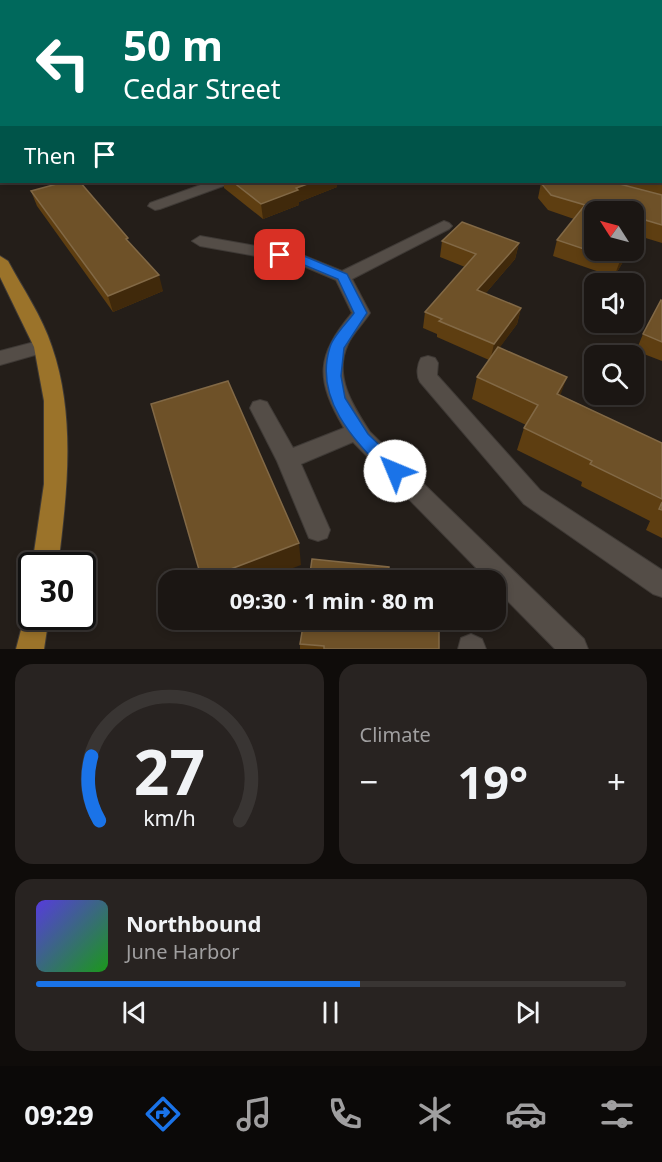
<!DOCTYPE html>
<meta charset="utf-8">
<style>
:root{--surface:#1b1613;--page:#282321;--text:#f1f3f6;--muted:#a09fa0;--line:#393533;--accent:#1a73e8}
body{margin:0;font-family:"Noto Sans",sans-serif;background:var(--page);color:var(--text);height:100vh;display:flex;flex-direction:column;font-size:22px;white-space:nowrap}
*{box-sizing:border-box;margin:0}
p{font-size:20px;color:var(--muted)}
.icon{flex:none;width:33px;height:33px;fill:none;stroke:currentColor;stroke-width:2;stroke-linecap:round;stroke-linejoin:round}
.map{position:relative;height:649px;overflow:hidden}
.side{display:flex;flex-direction:column;gap:15px;padding:15px;background:#0f0c0a;flex:1}
.side>*{flex:none}
.hud{position:absolute;left:0px;top:0px;width:663px;height:183px;box-shadow:0 3px 9px #0003,0 0 0 2px var(--line);background:#00695c;color:#fff;overflow:hidden}
.needle{width:39px;rotate:306deg}
.buttons{position:absolute;left:584px;top:201px;display:grid;gap:12px}
.buttons a{display:grid;place-items:center;width:60px;height:60px;border-radius:12px;background:var(--surface);box-shadow:0 3px 9px #0003,0 0 0 2px var(--line);font-size:30px}
.speed{position:absolute;left:18px;top:552px;display:flex;gap:12px;font-size:30px;font-weight:700;text-align:center}
.speed>*{display:grid;place-content:center;width:78px;height:78px;border-radius:50%;background:var(--surface);box-shadow:0 3px 9px #0003,0 0 0 2px var(--line);line-height:1}
.speed .limit{border:3px solid #111;border-radius:9px;background:#fff;color:#111}
.pin{position:absolute;display:grid;place-items:center;width:51px;height:51px;color:#fff;margin:-26px;border-radius:12px;box-shadow:0 3px 9px #0006}
.me{position:absolute;width:66px;margin:-33px;rotate:315deg;stroke-linejoin:round;filter:drop-shadow(0 0 4px #0008)}
.turn{display:flex;align-items:center;gap:21px;height:126px;padding:0 24px;font-size:27px}
.turn .icon{width:78px;height:78px;stroke-width:2.5}
.turn b{display:block;font-size:42px;line-height:51px}
.then{display:flex;align-items:center;height:57px;padding:0 24px;background:#0003;gap:12px;font-size:22px}
.big{font-size:45px;font-weight:700;line-height:1.1}
.side .tile{flex:1;display:flex;flex-direction:column;justify-content:center;gap:9px;min-width:0;padding:0 21px;border-radius:18px;background:var(--page)}
.side .dial{align-items:center;gap:0}
.dial svg{height:156px;overflow:visible;fill:none;stroke:var(--line);stroke-width:7;stroke-linecap:round;text-anchor:middle}
.dial text{fill:var(--text);stroke:none}
.song{display:flex;align-items:center;gap:18px}
.cover{width:72px;height:72px;border-radius:9px;background:linear-gradient(135deg,hsl(250 70% 55%),hsl(120 70% 35%))}
.played{height:6px;border-radius:3px;background:linear-gradient(90deg,var(--accent) 55%,var(--line) 55%)}
.keys{display:flex;justify-content:space-around;direction:ltr}
.heat{display:flex;justify-content:space-between;align-items:center;font-size:33px;direction:ltr}
.side .tiles{flex:1;display:grid;gap:15px;grid-template-columns:1fr 1fr}
.tile:last-child{grid-column:span 2}
.trip{position:absolute;left:158px;top:570px;width:348px;height:60px;border-radius:18px;background:var(--surface);box-shadow:0 3px 9px #0003,0 0 0 2px var(--line);font-weight:700;line-height:60px;text-align:center}
.tabs{display:flex;height:96px;justify-content:space-around;align-items:center;background:#0b0908;color:var(--muted)}
.tabs .icon{width:42px;height:42px}
.tabs .selected{color:var(--accent)}
.tabs b{font-size:27px;color:var(--text)}
.map>svg:first-child{display:block}
.lines{fill:none;stroke-linecap:round;stroke-linejoin:round}
.minor-casing{stroke:#3f3a36;stroke-width:2}
.major-casing{stroke:#3f3a36;stroke-width:2}
.minor{fill:#544d47;fill-rule:evenodd}
.major{fill:#9b732a;fill-rule:evenodd}
.wall{fill:#5e3e11}
.shaded-wall{fill:#40290b}
.building{fill:#6e5128;stroke:#826946;stroke-width:1.5}
.route{fill:#1a73e8;stroke:#114b97;stroke-width:1.5}
</style>
<div class="map">
<svg width="662" height="649" viewBox="0 0 662 649">
<rect width="100%" height="100%" fill="#241e19"/>
<g class="lines">
<g class="minor-casing">
<path id="minor" d="M11,0H62L61,2Z
M180,0H188L179,2Z
M0,46H2V52H0Z
M0,83H2V93H0Z
M209,182H228L226,185L160,209L155,210L148,206L150,203Z
M444,221L449,223L452,226L449,229L352,279L370,313C363,324 353,333 348,344C333,376 353,406 370,432L584,639L588,649H555L495,588V580H488L353,442L301,464L330,530L327,538L318,541L309,538L277,461L250,408L253,402L260,400L267,402L293,448L344,428C315,379 316,356 352,313L336,280L296,263L200,246L192,241L200,236L300,254L342,271Z
M42,340L49,341L51,346L49,351L0,365V351Z
M428,356L435,358L438,363L437,375L540,490L662,570V597L653,594L524,504L420,382C416,375 417,365 421,358Z
M471,634L482,639L486,649H458L461,638Z"/>
</g>
<g class="major-casing">
<path id="major" d="M11,0H19L10,2Z
M0,12H2L0,19Z
M0,256L8,261C23,289 42,316 52,347C76,417 67,494 58,566H32L44,484V401L34,347L0,277Z
M32,605V616H49L44,649H16L27,607Z"/>
</g>
<use href="#minor" class="minor"/>
<use href="#major" class="major"/>
</g>
<path class="wall" d="M342,0H447L450,2H342Z
M662,147V243L639,236L633,245V212L630,250L614,277L553,256L557,240L574,219L548,210L538,198L541,183L543,182H662Z
M224,182H337V187L299,202V205L263,219L224,188Z
M31,191L130,243L163,291L113,312L37,206Z
M442,241L519,243L515,259L485,294L521,308L517,324L499,348L560,395L662,443V538L646,530L650,521L581,486L582,482L517,450L524,428L526,425L472,399L477,377L489,360L437,337V334L423,328L425,312L465,267L440,257Z
M662,301V361L636,351L643,334Z
M300,644L439,649H300Z"/>
<path class="shaded-wall" d="M2,103V118H0V104Z
M313,182H337V187L299,202V205L263,219L261,204Z
M645,220L639,236L633,245V239Z
M519,243L515,259L474,307L477,290Z
M626,250H630L614,277L620,261Z
M159,275L163,291L113,312L108,296Z
M521,308L517,324L490,361L494,344Z
M567,377L559,399L557,394Z
M299,543L301,565L261,580H202Z"/>
<path class="building" d="M359,0H447L450,2H361Z
M461,0H636L644,2H458Z
M2,94V103L0,104V95Z
M64,182H80L128,238L126,239L159,275L108,296L31,191Z
M233,182H313L296,188L298,190L261,204Z
M543,182H612L662,195V225L645,220L633,239V212H594V250H626L620,261L557,240L585,205L551,195L541,183Z
M462,222L519,243L477,290L521,308L494,344L439,321L442,319L425,312L476,254L442,241Z
M661,300L662,301V342L643,334Z
M498,347L567,377L557,394L662,443V499L590,464L592,461L524,428L538,405L477,377Z
M228,381L299,543L202,580L151,404Z
M662,502V510L659,509Z
M312,559L389,567L388,580H309Z
M304,620H439V649H324V646L300,644Z"/>
<path class="route" d="M280,252L304,256L347,274L367,313L344,348L341,376L345,398L368,434L401,466L404,471L401,476L395,478L389,476C356,442 313,400 330,347C333,336 347,323 354,313L338,279L297,262L275,258L274,255Z"/>
</svg>
<div class="buttons">
<a><svg class="needle" viewBox="-14 -14 28 28"><path d="M0-13l5 13h-10z" fill="#e53935"/><path d="M0 13l5-13h-10z" fill="#a09fa0"/></svg></a>
<a><svg class="icon" aria-label="sound" viewBox="0 0 24 24"><path d="M4 9h4l5-4v14l-5-4H4zM17 9q2 3 0 6"/></svg></a>
<a><svg class="icon" aria-label="search" viewBox="0 0 24 24"><circle cx="10" cy="10" r="6"/><path d="M15 15l6 6"/></svg></a>
</div>
<div class="speed"><div class="limit">30</div></div>
<div class="pin" style="left:280px;top:255px;background:#d93025"><svg class="icon" aria-label="arrive" viewBox="0 0 24 24"><path d="M6 21V4h12l-3 4 3 4H6"/></svg></div>
<svg class="me" style="left:395px;top:471px" viewBox="-20 -20 40 40"><circle r="19" fill="#fff"/><path d="M0-13L10 11 0 6-10 11z" fill="#1a73e8"/></svg>
<div class="trip">09:30 · 1 min · 80 m</div>
<div class="hud">
<div class="turn"><svg class="icon" aria-label="left" viewBox="0 0 24 24"><path d="M17 20v-9H6M10 6l-5 5 5 5"/></svg><div><b>50 m</b>Cedar Street</div></div>
<div class="then">Then<svg class="icon" aria-label="arrive" viewBox="0 0 24 24"><path d="M6 21V4h12l-3 4 3 4H6"/></svg></div>
</div>
</div>
<section class="side">
<div class="tiles">
<div class="tile dial"><svg viewBox="0 0 100 80">
<path d="M14 69A42 42 0 1 1 86 69"/>
<path d="M14 69A42 42 0 0 1 10 36" stroke="#1a73e8"/>
<text x="50" y="56" font-size="32" font-weight="700">27</text>
<text x="50" y="72" font-size="11">km/h</text>
</svg></div>
<div class="tile"><p>Climate</p>
<div class="heat"><a>−</a><b class="big">19°</b><a>+</a></div>
</div>
<div class="tile">
<div class="song"><i class="cover"></i><div><b>Northbound</b><p>June Harbor</p></div></div>
<div class="played"></div>
<div class="keys"><svg class="icon" aria-label="previous" viewBox="0 0 24 24"><path d="M18 5L8 12l10 7zM5 5v14"/></svg><svg class="icon" aria-label="pause" viewBox="0 0 24 24"><path d="M8 5v14M16 5v14"/></svg><svg class="icon" aria-label="next" viewBox="0 0 24 24"><path d="M6 5l10 7-10 7zM19 5v14"/></svg></div>
</div>
</div>
</section>
<nav class="tabs">
<b>09:29</b>
<svg class="icon selected" aria-label="directions" viewBox="0 0 24 24"><path d="M12 3l9 9-9 9-9-9zM9 14v-3h6M13 9l2 2-2 2"/></svg>
<svg class="icon" aria-label="music" viewBox="0 0 24 24"><path d="M9 18V5l10-2v13"/><circle cx="6" cy="18" r="3"/><circle cx="16" cy="16" r="3"/></svg>
<svg class="icon" aria-label="phone" viewBox="0 0 24 24"><path d="M5 4h4l2 5-3 2q2 4 5 5l2-3 5 2v4C11 20 4 13 5 4z"/></svg>
<svg class="icon" aria-label="climate" viewBox="0 0 24 24"><path d="M12 3v18M4 7l16 10M4 17L20 7"/></svg>
<svg class="icon" aria-label="car" viewBox="0 0 24 24"><path d="M5 17H2v-5l4-1 3-4h7l3 4 3 1v5h-3M9 17h6M6 11h13"/><circle cx="7" cy="17" r="2"/><circle cx="17" cy="17" r="2"/></svg>
<svg class="icon" aria-label="filters" viewBox="0 0 24 24"><path d="M4 7h16M4 17h16"/><circle cx="9" cy="7" r="2"/><circle cx="15" cy="17" r="2"/></svg>
</nav>
